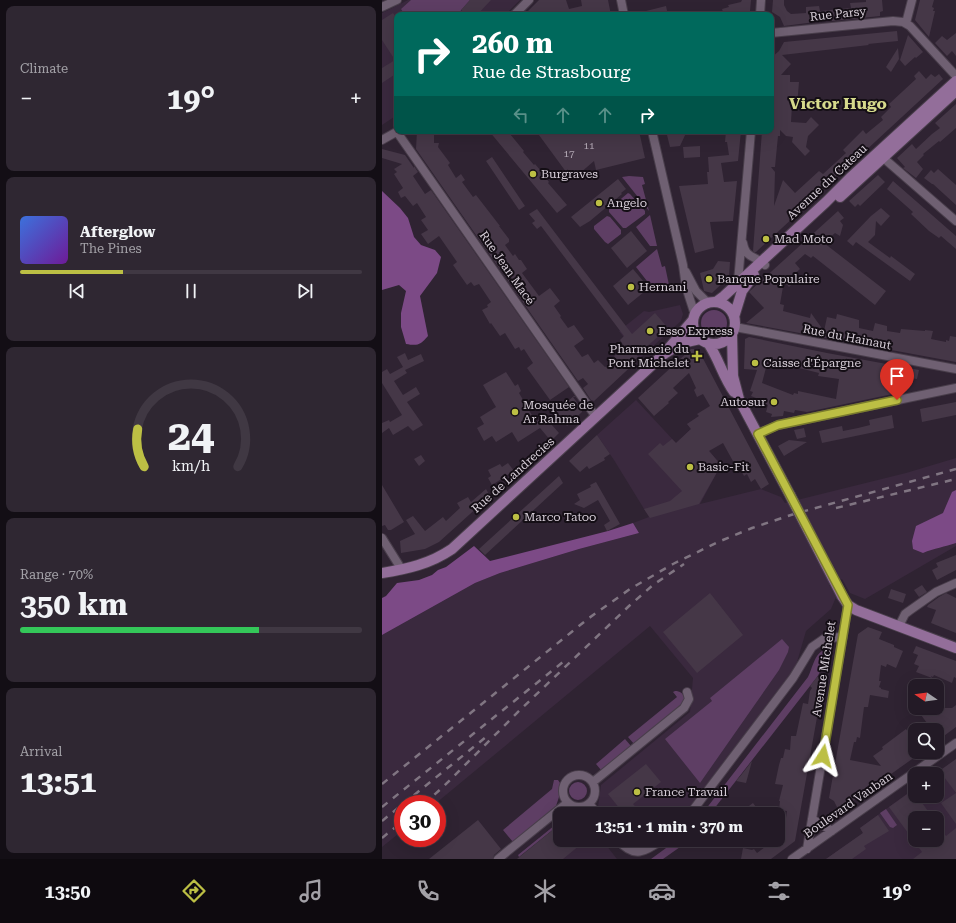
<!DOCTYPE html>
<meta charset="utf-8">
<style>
:root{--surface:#231a26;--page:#2f2732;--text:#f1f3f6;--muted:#a3a1a7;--line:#403843;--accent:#bcbf44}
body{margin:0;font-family:"Roboto Serif",serif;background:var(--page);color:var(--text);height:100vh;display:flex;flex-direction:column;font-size:15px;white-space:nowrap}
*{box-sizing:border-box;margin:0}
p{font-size:13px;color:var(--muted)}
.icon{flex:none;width:22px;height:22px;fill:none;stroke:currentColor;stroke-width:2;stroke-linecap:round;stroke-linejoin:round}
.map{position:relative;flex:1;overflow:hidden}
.drawer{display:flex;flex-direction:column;gap:6px;padding:6px;background:#130e15;width:382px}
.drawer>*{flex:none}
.top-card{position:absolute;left:12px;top:12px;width:380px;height:122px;border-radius:8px;box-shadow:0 4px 16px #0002,0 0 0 1px var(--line);background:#00695c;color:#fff;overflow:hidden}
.needle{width:26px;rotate:283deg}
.controls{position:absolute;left:526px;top:679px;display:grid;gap:8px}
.controls a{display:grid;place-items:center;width:36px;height:36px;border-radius:8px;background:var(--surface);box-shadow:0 4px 16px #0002,0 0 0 1px var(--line);font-size:20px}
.speed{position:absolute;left:12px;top:795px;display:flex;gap:8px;font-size:20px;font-weight:700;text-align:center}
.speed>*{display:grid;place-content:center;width:52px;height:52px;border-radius:50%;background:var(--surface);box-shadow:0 4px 16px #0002,0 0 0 1px var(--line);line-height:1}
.speed .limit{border:6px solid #d22;background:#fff;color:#111}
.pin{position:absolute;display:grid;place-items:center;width:34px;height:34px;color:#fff;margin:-41px -17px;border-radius:50% 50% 50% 0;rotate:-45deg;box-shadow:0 0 4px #0007}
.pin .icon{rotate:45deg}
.me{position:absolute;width:44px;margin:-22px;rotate:9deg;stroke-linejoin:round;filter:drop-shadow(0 0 3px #0008)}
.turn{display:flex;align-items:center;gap:14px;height:84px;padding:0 12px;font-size:18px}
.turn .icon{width:52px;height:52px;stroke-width:2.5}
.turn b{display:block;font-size:28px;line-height:34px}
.lanes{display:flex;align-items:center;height:38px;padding:0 12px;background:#0003;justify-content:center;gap:20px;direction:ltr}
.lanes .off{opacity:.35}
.big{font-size:30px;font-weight:700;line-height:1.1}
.drawer .tile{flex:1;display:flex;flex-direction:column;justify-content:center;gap:6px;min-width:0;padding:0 14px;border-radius:8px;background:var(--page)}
.drawer .dial{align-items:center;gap:0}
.dial svg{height:104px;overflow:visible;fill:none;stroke:var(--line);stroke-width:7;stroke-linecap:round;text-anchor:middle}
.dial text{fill:var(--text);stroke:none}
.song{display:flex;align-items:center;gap:12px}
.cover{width:48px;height:48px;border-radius:6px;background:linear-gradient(135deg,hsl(220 70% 55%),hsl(280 70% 35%))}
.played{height:4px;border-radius:2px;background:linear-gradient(90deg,var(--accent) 30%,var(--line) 30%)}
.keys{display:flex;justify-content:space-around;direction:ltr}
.heat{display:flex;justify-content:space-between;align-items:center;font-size:22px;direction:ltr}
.charge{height:6px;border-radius:3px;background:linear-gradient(90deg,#34c759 70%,var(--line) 0)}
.trip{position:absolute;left:171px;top:807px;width:232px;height:40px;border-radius:8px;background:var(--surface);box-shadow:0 4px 16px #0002,0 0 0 1px var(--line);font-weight:700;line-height:40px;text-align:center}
.tab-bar{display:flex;height:64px;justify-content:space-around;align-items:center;background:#0e0a0f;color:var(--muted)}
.tab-bar .icon{width:28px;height:28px}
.tab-bar .current{color:var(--accent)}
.tab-bar b{font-size:18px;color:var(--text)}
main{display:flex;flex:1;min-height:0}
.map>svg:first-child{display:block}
.built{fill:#3a293e;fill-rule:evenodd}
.green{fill:#5e3e64}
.forest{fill:#7c4a86}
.building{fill:#453747;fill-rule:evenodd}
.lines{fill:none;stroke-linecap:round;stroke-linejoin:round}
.minor-casing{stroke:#493e4b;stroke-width:10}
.secondary-casing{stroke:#493e4b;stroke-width:12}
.minor{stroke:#6f6072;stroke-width:8}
.secondary{stroke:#936e9a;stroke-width:10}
.rail{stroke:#807582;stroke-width:2.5;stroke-dasharray:7 7;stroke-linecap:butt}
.secondary-bridge-casing{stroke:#493e4b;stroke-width:12;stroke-linecap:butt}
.secondary-bridge{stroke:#936e9a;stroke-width:10}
.route-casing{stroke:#7a7c2c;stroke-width:10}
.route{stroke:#bcbf44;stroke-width:7}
.poi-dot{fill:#bcbf44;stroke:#140e15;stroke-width:1.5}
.labels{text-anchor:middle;stroke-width:4;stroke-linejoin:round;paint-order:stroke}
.number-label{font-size:10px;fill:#b2a8b4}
.street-label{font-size:12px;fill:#d7ced8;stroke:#140e15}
.poi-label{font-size:12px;fill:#d7ced8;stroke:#140e15;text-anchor:start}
.district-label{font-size:16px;font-weight:bold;fill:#d6da8c;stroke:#140e15}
</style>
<main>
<section class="drawer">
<div class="tile"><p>Climate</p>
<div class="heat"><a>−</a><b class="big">19°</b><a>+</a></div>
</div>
<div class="tile">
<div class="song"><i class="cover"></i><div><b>Afterglow</b><p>The Pines</p></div></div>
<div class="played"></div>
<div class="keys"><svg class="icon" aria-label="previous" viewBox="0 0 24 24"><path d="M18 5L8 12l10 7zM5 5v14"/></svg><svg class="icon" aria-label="pause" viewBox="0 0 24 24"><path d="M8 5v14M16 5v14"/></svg><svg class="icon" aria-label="next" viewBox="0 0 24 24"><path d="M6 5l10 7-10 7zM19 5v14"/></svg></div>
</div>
<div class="tile dial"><svg viewBox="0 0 100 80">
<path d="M14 69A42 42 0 1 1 86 69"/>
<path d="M14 69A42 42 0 0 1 9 40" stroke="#bcbf44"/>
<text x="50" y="56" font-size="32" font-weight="700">24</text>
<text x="50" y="72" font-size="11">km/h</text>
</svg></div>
<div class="tile"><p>Range · 70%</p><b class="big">350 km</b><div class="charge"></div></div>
<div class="tile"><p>Arrival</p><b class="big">13:51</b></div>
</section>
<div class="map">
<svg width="574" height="859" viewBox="0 0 574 859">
<rect width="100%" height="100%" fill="#2f2332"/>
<path class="built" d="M26,0H50L63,15H15V115L0,125V13Z
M88,0H138L123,15H85L79,10Z
M298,305L301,314L299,321L258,358L237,331L262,311L267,312Z
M254,400L294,443L309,429L305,424L317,416L318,440L339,465L318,504L379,489L399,497L403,503L524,473L574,458V546L483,599L468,593L460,579L447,585L454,597L449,609L424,631L415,662L410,672L302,814H221L216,807L219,785L308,712L311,678L268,626L53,804H21V830L0,847V635L93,583L118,573L197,549L257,533L251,523L267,517L232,460L215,435Z
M558,770L574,793V859H444L481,833L478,828L533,788V796H555V774H553ZM533,818H555V840H533Z
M178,840H220L235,859H135Z"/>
<path class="green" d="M29,0H88L75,15H23L19,9Z
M247,176L261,177L263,184L260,185L267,211L240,177Z
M246,193L248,194L263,211V214L244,228H241L227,212V209Z
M268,215L275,246H268L254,227Z
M225,216L228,217L239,230V234L226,244L223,242L212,229V226Z
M275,249L280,267L283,266L287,285L272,290L254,267Z
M319 323a13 13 0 1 1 26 0a13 13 0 1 1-26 0Z
M400,639L407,647L406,652L397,670L318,783L283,739L330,701L328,698Z
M440,651H444L441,667L435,677L328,814H320L426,677C430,669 432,656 440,651Z
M293,691C298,691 301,693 303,699L299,706L252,744L246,737L295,697L291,692Z
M243,739L249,746L219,770L214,764Z
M172,780H176L178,783L177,797L174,806L131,842L121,830L170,789Z
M187 791a9 9 0 1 1 18 0a9 9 0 1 1-18 0Z
M504,809L515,825L511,828L508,827L498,813Z
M178,821V824L137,857L136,855Z
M295,840H308L281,859H269Z"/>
<path class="forest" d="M0,191L18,208L26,218L32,237L39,245L53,250L59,257L55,273L38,296L46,336C38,345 36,346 24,344L19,327V313L24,291L17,285L0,290Z
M574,490V543C563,547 552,548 541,553L531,549L530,541L534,526L561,513L570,492Z
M251,523L257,533L197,549L118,573L93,583L0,635V598L4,596L15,583L37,580L50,575L56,570L64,567L92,546L108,561L226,531Z"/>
<path class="building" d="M88,0H109L95,15H85L79,10Z
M157,0H184L187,9L200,6L199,0H226L229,15H142Z
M360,0H369L368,11L362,15H342L340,9L347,7L346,5L359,2Z
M391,0H402V5L405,11L409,14L424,13V7L437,6L438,11L469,8L468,3L484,2V0H500L501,11L498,12V16L450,21V18L433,19V22L402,26L398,17L390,12Z
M538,0H552L550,7L552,8L551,11H553L547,37L533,20Z
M284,6L286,15H257L256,13Z
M11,13L15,19V73L0,83V68L13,60L0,40V20Z
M515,31L516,41L486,44L487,45L400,55L409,64L399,75H408V82H417L415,106L410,105L409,122L424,123L429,117L437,125L426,136L424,147L428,151L423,156L410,142L411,137L404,136L398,130V136H396L393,167H389L393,172L392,206L401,180L413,193L437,171L441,174L464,153L461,150L481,130L484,134L501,120L499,117L509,107L507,104L534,79L532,76L537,71L544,79L549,74L553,77L557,74L561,79L374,252H372L371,251L380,131H389V58L397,51L402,42Z
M574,33V56L570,51L565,56L553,43L560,36L565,40Z
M526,35L541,52L534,58L533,57L523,66L518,60Z
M516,48L517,59L509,72L504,67Z
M574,104V128L558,142L557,141L541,154L542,155L535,162L541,169L534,178L521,168L523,167L515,158L530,144L534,149L550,134L558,128L553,123Z
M35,131H52V143H57L56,147L68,163L66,165L74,178L79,174L83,180L80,182L91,197L94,195L118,226H117L127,239V242L123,245L131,256L133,254L137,260H139L145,269L140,273L157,296L168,288L178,301L172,306L179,316L178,317L186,328L192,325L202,339L192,346L200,357L206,354L212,363L216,360L223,367L235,361L232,356L243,348L238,340L242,336L159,226L155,229L150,223L153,221L147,214L155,209L250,334L273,313L286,328L255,355L258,358L212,401L209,400L201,388L206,384L201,378L196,381L34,149Z
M107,131H123L126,135L128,134L142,151L141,152L152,165L153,164L159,171L167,182L166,183L185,205L175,213Z
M154,131H257L263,158L214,170L212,161L190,180Z
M284,131H305L298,146L288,147Z
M344,131H359L356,161L339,163L342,182L355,181L351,221L328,222L332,248L313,253L297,186L326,184L325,172H327L326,157L347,155L345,142H343Z
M318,146V157L302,158L301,147Z
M0,149L23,155L32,168V166L36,172L31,176L43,194L49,190L187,387L168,400L145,368L151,363L142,349L139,351L137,347L133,349L123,333L118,336L109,323L108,324L100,310L106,307L105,305L109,302L97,284L92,286L89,282L85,285L71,265L75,262L57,236L46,244L39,234L46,230L39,220L44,217L35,203L31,206L23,196L19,198L16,192L21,188L12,174L15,172L12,169L20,164L0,158Z
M110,157L143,206L137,210L104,161Z
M556,169L574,185V205L551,184H550L542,178L549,170L552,173Z
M496,175L503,182L478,206L476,204L473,207L467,201Z
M236,179L244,189L239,193L240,194L208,221L198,227L189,217Z
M511,181L574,236V249L559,236L557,238L547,231L529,214L531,212L505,189Z
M499,208L508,216L499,226L494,221L493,235L486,242L508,258L509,256L533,274L528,281L474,242L471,246L465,241L489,216Z
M456,211L462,218L458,221L461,225L458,236L453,233L442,243L504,291L493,305L431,256L429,258L423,254L413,263L418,269L409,277L413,281L407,287L402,281L398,304L402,305L401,311L428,318L429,313L442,331L445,317L454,319L455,314L477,320V328L491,331L493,323L505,326V331L518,333L519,329L543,331V330L551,331L549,339L564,342V340L567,341L568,336L574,337V362L364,323L382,308L367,292L369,290Z
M249,231L265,251L245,268L229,248Z
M336,261L348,262L347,277L330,293L322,291L318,273L331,269Z
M251,269L267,288L246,305L231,286Z
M367,337L445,353L537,370L535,379L529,378L528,382L527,381L525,391L425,412L413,410L412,413L402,411L401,416L389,417L390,414L384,412L386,405L373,399L374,398L369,396L371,392L368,391L375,370L362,369L363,339ZM385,364L401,367V365L413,367L437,373L436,376L457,379L454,399L416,391V394L412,393L411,395L380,383Z
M309,349H316L387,484L379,489L373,479L369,482L365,474L362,476L354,461L352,463L341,443L327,451L339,465L317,504L268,518L262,509L288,501L300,491L266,454L278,443L281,446L290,439L294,443L309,429L305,424L317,416L315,414L328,406L321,394L315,397L312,390L314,388L307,373L291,388L296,393L286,402L287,403L272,416L256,398Z
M23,353L26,360L39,354L42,361L23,370L25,373L12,381L21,395L34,387L38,394L25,402L41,425L31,431L26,426L11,435L7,428L0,433V423L7,420L8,422L20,415L0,383V372L5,369L8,374L21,367L15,357Z
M124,372L133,386L136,384L139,391L137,393L154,422L162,416L177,433L169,441L158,428L136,442L130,432L114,442L110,436L102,441L95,428L102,424L98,417L114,407L101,385Z
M192,396L194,397H191L200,409V412L185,426L174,411Z
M574,402V415L540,422L538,409Z
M510,415L512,428L440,443L437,431L460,426L461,431L476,428L488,425L487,420Z
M422,428L424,437L415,439L412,430Z
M215,435L228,454L222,458L223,460L207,469L205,466L198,472L187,461Z
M407,440L425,442L402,456L396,446Z
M39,455L43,461L37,466L32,459Z
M126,463L132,471L110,485L106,478L109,476L106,470L118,464L120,467Z
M177,476L181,483L103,555L97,549Z
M214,482L238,524L225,531L222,525L228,521L216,500L202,508L192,504L198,500L195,494L209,487L208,485Z
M0,485L22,522L9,530H6L3,525L0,526Z
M104,489L108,496L57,542L43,549L19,553L18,541L33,534L24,520L31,516L43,531L61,517L64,521L78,508L75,503L86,497L89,502Z
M574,555V570L555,580L550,570L556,567L554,563Z
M540,585L545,592L537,597L532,590Z
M509,589L524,594L521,603L506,598Z
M328,593L361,635L315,673L281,632Z
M564,593L574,598V633L549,623L554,610L545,607L546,605L557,597Z
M486,627L500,632L497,639L512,645V647L521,651L514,668L505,664L504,667L499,665L497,681H499L497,687L499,688V689L507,691L506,698L488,695L486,707H482L478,738L475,737L474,742H472L468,760L499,766L491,756L501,749L500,747L524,729L533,741V757L457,811L452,801L447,798L476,634Z
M534,646L574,661V678L572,677L570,683L552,675L551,677L549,676L550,678L534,672L537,666L532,664L536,655L531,653Z
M435,677L442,678L413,841L389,859H359L361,848L370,850L372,849L375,853L392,840H396V829L403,825L405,811L397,810L398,801H397L401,785L393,784L397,765L399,758H401L403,749L408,750L409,736H414L421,703L426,704L428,691L430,688L428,686Z
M574,705V727L555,741V730H550L534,708H570Z
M574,759V824L559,803L574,793L559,773L560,769Z
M370,761L364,783L354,781L360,774Z
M264,764L279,782L251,804L260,814H242L226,794Z
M531,790L533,796H535L551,818H533V840H555V824L564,836L574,828V859H531L540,852L507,807Z
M371,803L379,814H356Z
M496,815L507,831L482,846L484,849L470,859H444L481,833L478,828Z
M96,820L119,849L112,855L111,859H47Z
M178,824V840H204L181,859H135Z"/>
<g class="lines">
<g class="minor-casing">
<path id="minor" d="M239,0L242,15
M0,7L15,0
M132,15L147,0
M378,15L379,0
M524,23L530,0
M389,33L511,21L521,22L528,26L574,76
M270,131L301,265L304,287L313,315
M15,132L214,417
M0,140L16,131
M498,155L574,221
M361,243C364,260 374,255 383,265
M304,272L314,291L326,303
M356,282L369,131
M353,327L574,369
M375,434L396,425L574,388
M0,538L20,570
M517,626L523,614L527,611L554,592L574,583
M181 791a16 16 0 1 1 32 0a16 16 0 1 1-32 0Z
M211,782L302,708L307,699L305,692
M207,804L216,814
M308,814L411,678L430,647L443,638L461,637
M430,819L450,831
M236,840C252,859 263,852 280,840
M425,849L466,605
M116,859L185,803
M410,859L574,743"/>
</g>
<g class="secondary-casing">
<path id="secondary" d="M458,197L574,91
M334,302L342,296L444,202L468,178L574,81
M311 323a21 21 0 1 1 42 0a21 21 0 1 1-42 0Z
M352,317L360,291L372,275
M350,334L351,376L357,399L408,495
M326,343C337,359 341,377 352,392
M287,348L311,320
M0,573C25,569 48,564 70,549L282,354L300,343L318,339
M460,596L466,605L474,610L574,648"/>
</g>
<use href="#minor" class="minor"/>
<use href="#secondary" class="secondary"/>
<path class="rail" d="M454,508L574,479
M0,784L207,618L248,589L291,564L336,542L370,528L412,514L574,469
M21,804L104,737
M42,804L62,786L138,710L247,606L271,585L302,564
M0,807L181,662
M0,821L21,804
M0,838L21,821"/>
<g class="secondary-bridge-casing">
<path id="secondary-bridge" d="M408,495L460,596"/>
</g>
<use href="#secondary-bridge" class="secondary-bridge"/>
</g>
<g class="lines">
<g class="route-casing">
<path id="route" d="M441,756L466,605L376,434L396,425L515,400"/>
</g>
<use href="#route" class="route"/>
</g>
<g class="poi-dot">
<circle cx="151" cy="174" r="4"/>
<circle cx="217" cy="203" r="4"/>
<circle cx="384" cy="239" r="4"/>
<circle cx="327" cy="279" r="4"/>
<circle cx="249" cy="287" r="4"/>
<circle cx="268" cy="331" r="4"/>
<path d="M313 350h4v4h4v4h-4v4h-4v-4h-4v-4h4z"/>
<circle cx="373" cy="363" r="4"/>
<circle cx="392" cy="402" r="4"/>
<circle cx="133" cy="412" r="4"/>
<circle cx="308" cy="467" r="4"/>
<circle cx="134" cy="517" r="4"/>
<circle cx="255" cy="792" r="4"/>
</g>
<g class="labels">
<g class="number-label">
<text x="207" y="149">11</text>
<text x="187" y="157">17</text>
</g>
<g class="street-label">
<text transform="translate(456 14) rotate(-6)" y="4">Rue Parsy</text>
<text transform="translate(445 182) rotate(-43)" y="4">Avenue du Cateau</text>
<text transform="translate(125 268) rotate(55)" y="4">Rue Jean Macé</text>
<text transform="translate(465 337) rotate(11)" y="4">Rue du Hainaut</text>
<text transform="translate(131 475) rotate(-42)" y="4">Rue de Landrecies</text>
<text transform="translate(442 669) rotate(-81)" y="4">Avenue Michelet</text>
<text transform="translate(466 805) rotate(-35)" y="4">Boulevard Vauban</text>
</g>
<g class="poi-label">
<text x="159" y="178">Burgraves</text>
<text x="225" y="207">Angelo</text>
<text x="392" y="243">Mad Moto</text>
<text x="335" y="283">Banque Populaire</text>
<text x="257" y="291">Hernani</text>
<text x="276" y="335">Esso Express</text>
<text x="307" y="353" text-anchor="end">Pharmacie du<tspan x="307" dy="14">Pont Michelet</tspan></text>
<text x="381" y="367">Caisse d'Épargne</text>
<text x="384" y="406" text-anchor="end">Autosur</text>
<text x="141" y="409">Mosquée de<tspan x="141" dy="14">Ar Rahma</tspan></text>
<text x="316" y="471">Basic-Fit</text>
<text x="142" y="521">Marco Tatoo</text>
<text x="263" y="796">France Travail</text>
</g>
<g class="district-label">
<text x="456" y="109">Victor Hugo</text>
</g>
</g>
</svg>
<div class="controls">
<a><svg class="needle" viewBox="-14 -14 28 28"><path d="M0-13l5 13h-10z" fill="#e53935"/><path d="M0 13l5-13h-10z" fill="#a3a1a7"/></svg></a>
<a><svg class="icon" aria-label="search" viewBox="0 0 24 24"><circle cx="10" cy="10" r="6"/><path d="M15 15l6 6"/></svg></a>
<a>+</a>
<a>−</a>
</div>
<div class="speed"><div class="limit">30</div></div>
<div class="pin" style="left:515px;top:400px;background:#d93025"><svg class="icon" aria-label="arrive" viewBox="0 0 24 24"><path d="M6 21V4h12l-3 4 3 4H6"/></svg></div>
<svg class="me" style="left:441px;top:756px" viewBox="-20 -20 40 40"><path d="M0-17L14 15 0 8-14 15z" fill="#bcbf44" stroke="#fff" stroke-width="4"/></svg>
<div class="trip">13:51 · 1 min · 370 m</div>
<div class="top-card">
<div class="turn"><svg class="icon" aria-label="right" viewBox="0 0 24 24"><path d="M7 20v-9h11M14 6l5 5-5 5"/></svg><div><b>260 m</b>Rue de Strasbourg</div></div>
<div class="lanes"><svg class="icon off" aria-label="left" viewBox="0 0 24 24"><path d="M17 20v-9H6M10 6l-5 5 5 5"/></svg><svg class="icon off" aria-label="ahead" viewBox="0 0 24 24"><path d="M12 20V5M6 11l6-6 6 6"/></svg><svg class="icon off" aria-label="ahead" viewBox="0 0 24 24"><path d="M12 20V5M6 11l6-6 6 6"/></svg><svg class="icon" aria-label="right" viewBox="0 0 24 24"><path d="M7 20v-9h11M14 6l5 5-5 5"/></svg></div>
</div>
</div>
</main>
<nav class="tab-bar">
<b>13:50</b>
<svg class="icon current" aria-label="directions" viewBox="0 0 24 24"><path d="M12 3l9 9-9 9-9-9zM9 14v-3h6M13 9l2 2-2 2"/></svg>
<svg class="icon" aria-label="music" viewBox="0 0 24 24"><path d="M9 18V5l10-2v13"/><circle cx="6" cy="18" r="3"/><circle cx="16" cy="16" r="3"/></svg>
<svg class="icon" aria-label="phone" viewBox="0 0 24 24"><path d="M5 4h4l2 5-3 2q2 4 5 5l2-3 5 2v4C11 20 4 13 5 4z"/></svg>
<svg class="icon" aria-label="climate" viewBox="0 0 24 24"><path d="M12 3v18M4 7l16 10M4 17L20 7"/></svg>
<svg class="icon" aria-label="car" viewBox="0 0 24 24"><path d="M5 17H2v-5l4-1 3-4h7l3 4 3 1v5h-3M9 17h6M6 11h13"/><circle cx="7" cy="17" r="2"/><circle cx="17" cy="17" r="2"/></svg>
<svg class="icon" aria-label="filters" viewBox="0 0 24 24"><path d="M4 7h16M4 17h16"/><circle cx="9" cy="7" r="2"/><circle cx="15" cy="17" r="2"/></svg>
<b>19°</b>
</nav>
